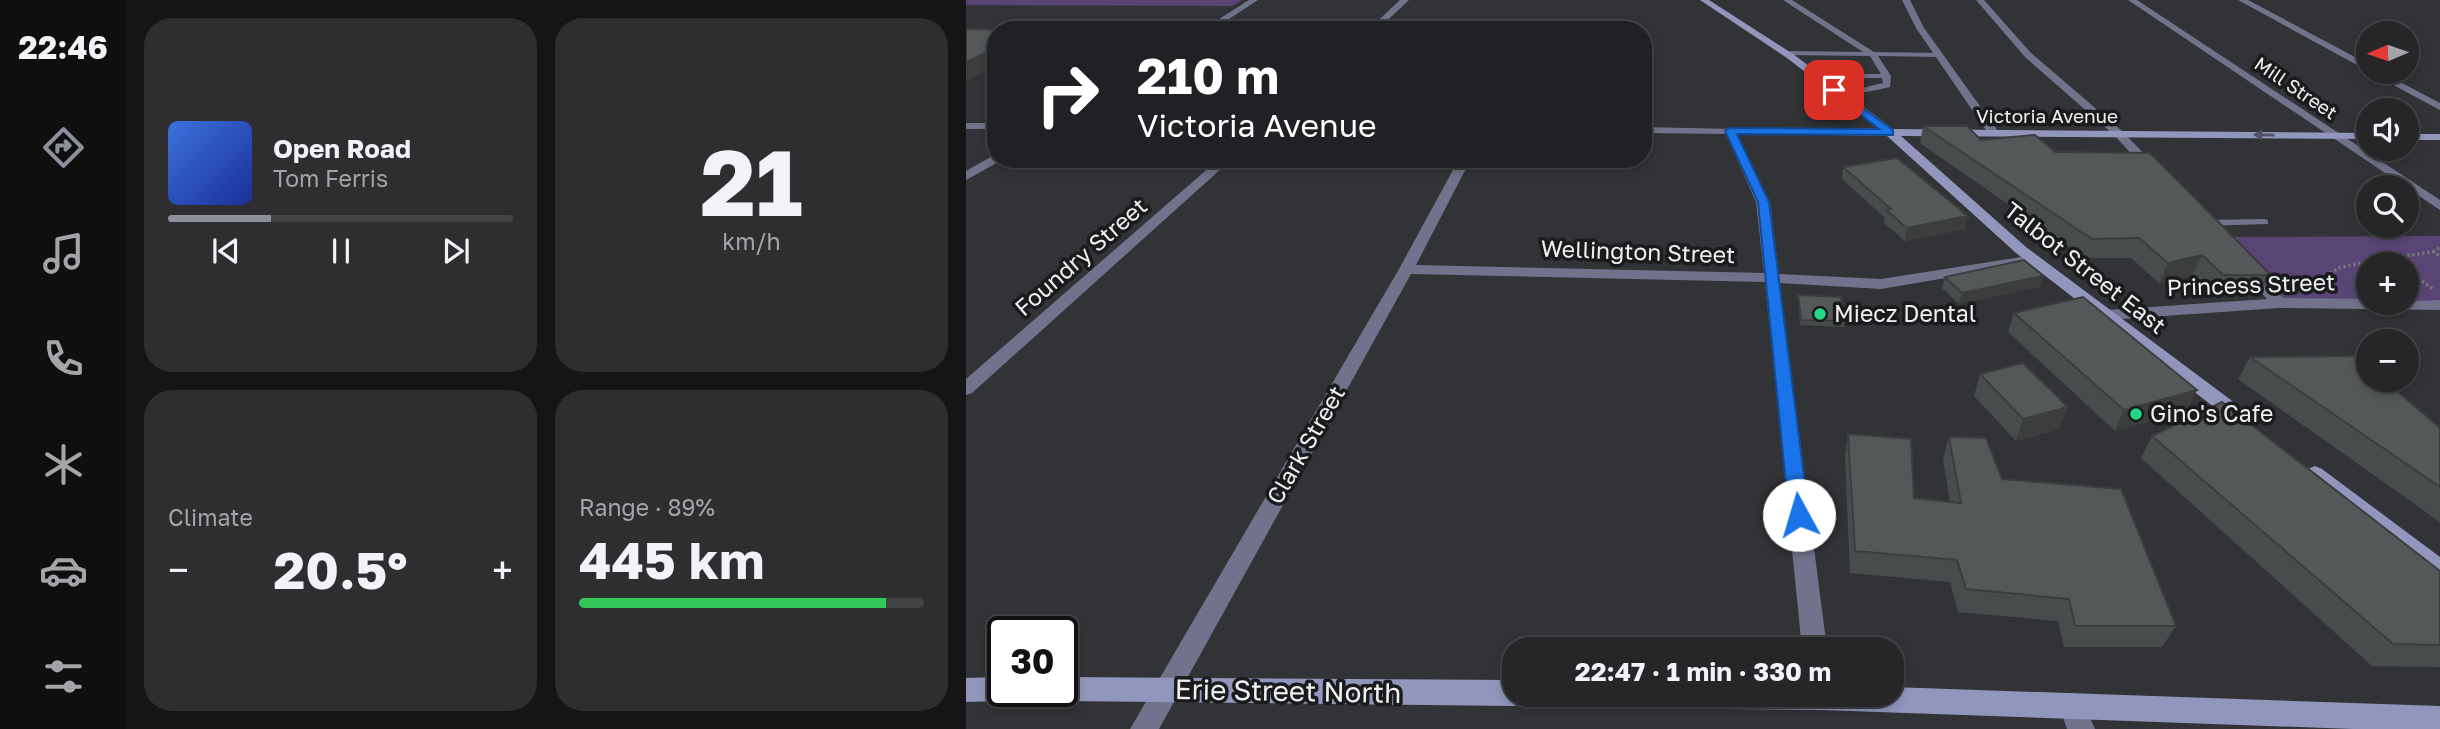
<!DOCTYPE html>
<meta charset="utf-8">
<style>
:root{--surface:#262628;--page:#2e2e30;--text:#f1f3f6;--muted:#a4a5a8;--line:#424345;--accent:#8c9099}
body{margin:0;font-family:"Golos Text",sans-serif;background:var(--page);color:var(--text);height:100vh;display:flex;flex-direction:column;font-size:26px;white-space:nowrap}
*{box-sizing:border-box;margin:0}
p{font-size:23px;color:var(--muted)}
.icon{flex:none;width:38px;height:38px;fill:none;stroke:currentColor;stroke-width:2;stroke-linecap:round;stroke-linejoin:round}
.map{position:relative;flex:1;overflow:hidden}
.sheet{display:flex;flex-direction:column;gap:18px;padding:18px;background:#151516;width:840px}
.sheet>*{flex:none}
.top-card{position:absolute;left:21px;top:21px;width:665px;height:147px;border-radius:28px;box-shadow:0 4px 10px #0003,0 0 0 2px var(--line);background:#202124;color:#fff;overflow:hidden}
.needle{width:46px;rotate:268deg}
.buttons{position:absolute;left:1390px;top:21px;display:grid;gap:14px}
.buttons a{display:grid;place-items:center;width:63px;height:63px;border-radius:50%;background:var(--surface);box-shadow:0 4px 10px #0003,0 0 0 2px var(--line);font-size:35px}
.speed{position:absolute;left:21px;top:616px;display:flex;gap:14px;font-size:35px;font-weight:700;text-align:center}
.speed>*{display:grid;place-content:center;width:91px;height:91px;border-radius:50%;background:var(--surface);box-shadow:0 4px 10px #0003,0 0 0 2px var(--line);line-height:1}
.speed .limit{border:4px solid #111;border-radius:10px;background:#fff;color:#111}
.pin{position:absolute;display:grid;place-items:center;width:60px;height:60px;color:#fff;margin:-30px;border-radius:14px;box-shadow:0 4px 10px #0006}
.me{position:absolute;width:77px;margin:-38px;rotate:354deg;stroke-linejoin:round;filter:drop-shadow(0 0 5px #0008)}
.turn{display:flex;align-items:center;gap:24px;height:147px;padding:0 35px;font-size:32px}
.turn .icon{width:91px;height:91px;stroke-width:2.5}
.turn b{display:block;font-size:49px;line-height:60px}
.big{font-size:52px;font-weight:700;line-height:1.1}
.sheet .tile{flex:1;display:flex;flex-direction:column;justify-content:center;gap:10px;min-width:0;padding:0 24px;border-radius:28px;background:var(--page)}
.sheet .dial{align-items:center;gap:0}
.dial b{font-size:91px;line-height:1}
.song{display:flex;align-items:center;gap:21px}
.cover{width:84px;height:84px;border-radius:10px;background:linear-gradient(135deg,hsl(220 70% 55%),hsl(230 70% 35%))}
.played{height:7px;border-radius:4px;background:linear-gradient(90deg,var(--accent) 30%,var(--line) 30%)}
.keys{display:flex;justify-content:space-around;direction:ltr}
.heat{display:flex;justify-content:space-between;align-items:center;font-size:38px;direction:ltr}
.charge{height:10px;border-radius:5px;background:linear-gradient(90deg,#34c759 89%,var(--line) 0)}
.sheet .tiles{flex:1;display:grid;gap:18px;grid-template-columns:repeat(2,1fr)}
.trip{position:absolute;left:536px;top:637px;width:402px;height:70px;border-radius:28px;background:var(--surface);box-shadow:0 4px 10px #0003,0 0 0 2px var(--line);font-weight:700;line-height:70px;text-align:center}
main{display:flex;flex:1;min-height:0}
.dock{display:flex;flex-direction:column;width:126px;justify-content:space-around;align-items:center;background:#0f0f10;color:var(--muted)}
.dock .icon{width:49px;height:49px}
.dock .on{color:var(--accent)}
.dock b{font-size:32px;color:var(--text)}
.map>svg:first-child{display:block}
.green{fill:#584576;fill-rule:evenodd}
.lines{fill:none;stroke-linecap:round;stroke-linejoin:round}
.path{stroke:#747577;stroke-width:3.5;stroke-dasharray:2.5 2.5;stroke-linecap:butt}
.lane{fill:#70738b;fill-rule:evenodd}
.street{fill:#70738b;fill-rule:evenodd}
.secondary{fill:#9296bd;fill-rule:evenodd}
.wall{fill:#494c4d}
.shaded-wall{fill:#3c3e3e}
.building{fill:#555859;stroke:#3c3e3e;stroke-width:2}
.oneway{fill:#505264}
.route{fill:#1a73e8;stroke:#114b97;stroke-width:2}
.poi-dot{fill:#25d886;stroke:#1a1b1c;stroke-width:2.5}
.labels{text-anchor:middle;stroke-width:7;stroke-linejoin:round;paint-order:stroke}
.far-street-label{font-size:19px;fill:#eff0f1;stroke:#1a1b1c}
.street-label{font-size:23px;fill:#eff0f1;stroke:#1a1b1c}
.poi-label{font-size:23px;fill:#eff0f1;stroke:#1a1b1c;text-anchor:start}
.near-street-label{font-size:28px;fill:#eff0f1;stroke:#1a1b1c}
</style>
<main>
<nav class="dock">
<b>22:46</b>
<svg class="icon on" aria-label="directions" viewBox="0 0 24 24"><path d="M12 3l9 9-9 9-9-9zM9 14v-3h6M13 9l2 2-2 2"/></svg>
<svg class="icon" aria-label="music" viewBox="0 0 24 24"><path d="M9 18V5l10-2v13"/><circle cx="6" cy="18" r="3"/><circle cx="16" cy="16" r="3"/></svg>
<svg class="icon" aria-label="phone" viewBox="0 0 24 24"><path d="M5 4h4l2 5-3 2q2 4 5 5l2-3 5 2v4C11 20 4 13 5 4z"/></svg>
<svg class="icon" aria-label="climate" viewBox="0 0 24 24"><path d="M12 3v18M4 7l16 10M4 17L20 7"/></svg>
<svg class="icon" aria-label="car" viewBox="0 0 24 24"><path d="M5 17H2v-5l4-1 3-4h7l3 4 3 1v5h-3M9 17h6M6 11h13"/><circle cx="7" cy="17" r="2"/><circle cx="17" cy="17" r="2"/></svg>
<svg class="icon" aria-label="filters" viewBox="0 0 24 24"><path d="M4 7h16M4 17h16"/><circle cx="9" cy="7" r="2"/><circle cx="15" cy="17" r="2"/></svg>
</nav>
<section class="sheet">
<div class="tiles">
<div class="tile">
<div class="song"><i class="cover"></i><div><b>Open Road</b><p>Tom Ferris</p></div></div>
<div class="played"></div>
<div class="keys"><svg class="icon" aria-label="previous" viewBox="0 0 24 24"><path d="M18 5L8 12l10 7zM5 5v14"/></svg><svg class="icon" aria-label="pause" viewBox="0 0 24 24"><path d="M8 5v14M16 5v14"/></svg><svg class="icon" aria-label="next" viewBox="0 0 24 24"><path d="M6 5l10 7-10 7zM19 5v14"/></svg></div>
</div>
<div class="tile dial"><b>21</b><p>km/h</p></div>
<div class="tile"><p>Climate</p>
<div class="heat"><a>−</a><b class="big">20.5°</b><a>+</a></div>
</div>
<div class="tile"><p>Range · 89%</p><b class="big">445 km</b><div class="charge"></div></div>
</div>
</section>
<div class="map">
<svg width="1474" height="729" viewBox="0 0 1474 729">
<rect width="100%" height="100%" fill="#323336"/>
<path class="green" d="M0,0H276L266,6L0,5Z
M1474,236V305L1313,303L1250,237ZM1402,264H1440V303H1402Z"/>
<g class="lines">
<path class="path" d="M1467,252L1474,247
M1426,258L1435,264
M1440,269L1467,289
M1343,287L1373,268L1413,259L1467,252L1474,256"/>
<path class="lane" d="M903,50L907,52L973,53L977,55L973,57L912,56L925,76L924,87C906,91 880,98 864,90L865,88H896L917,83L916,78H847V74H915L904,56L819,55L815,53L819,51L899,52Z
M1298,219L1302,220V224L1237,226L1232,223L1237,220Z"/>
<path class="street" d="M283,0H292L246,30H236Z
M434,0H443L411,30H402Z
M817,0H826L908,52L900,54Z
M936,0H944L958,28L1034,134L1032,136H1024L950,28Z
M1010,0H1018L1065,53L1156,131L1190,166V172H1182L1148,135L1059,57Z
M1162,0H1171L1474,200V210Z
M1272,0H1282L1402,64V71Z
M1403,72H1415L1474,103V110Z
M0,123H30V129H0Z
M677,127L768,129L804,202L813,274L915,279L1068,255L1075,259L1068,263L915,289L814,283L861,649H836L799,282L445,274L193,729H164L433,269L493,159H505L450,265L798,273L790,202L760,134L677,133Z
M30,154V159L34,161L0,180V171Z
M253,159H266L6,393L0,395V379Z
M1282,266L1287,267L1317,298L1402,299V303L1474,300V310L1313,308L1141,320L1133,315L1141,310L1301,299L1275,270Z
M1106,693L1115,697L1129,729H1101L1093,706L1097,697Z"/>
<path class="secondary" d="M734,0H743L827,54L927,129L1402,133V139L935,136L1060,247L1281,412L1283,417L1281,422H1267L1050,253L921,136L760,133V129L764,128L913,129L821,58Z
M1440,134H1474V140H1440Z
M1349,466L1356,469L1474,557V580L1466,577L1342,479L1339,474L1342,469Z
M37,677V691H49L46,698L37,701L0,702V678Z
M96,677L548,680V695H560L557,702L548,706L96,701L87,698L84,691H96Z
M926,687L1474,706V729H1387L855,710L651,708L642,704L638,695H926Z"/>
</g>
<path class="wall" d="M957,126L1015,140L1089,152L1305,275L1294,295H1248L1227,275L1193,283L1165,258H1119L954,143Z
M877,167L999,229L939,241L918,223L919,218L876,179Z
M1077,276L1073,287L993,304L976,288L979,277Z
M832,295L878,321V327L834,325L832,301Z
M1048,313L1221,411L1149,431L1042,332Z
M1284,357L1474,428V522L1272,379Z
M1014,374L1094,429L1050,441L1008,396Z
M882,434L948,498L984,502L977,459L983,437L1036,479L1210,626L1196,647H1098L1092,621L992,612L984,582L884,573L879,456Z
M1186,436L1474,571V667L1406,666L1175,458Z"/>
<path class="shaded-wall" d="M30,48V67L0,81V62Z
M1002,216L999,229L939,241L941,228Z
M1236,255L1227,275L1193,283L1202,263Z
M1077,276L1073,287L993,304L996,293Z
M1231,390L1221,411L1149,431L1158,410Z
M1102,407L1094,429L1050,441L1057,419Z"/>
<path class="building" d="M0,29L34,30H30V48L0,62Z
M957,126H1001L1015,140L1069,135L1089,152L1184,153L1305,275H1257L1236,255L1202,263L1173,238L1126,239Z
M931,158L1002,216L941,228L920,210L925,209L877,167Z
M1058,260L1077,276L996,293L979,277Z
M832,295L875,297L878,321L835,320Z
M1117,297L1231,390L1158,410L1048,313Z
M1390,356L1402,366V380H1418L1474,428V487L1284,357Z
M1057,363L1102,407L1057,419L1014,374Z
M1256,402L1474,571V645L1427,644L1186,436Z
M882,434L945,439L948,498L995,503L983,437L1020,438L1036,479L1155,489L1210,626H1109L1103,599L1000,589L991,560L889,551Z"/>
<defs><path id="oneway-solid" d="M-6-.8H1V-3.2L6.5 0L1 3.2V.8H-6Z" transform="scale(1.75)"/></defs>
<use class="oneway" href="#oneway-solid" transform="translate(1298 135) rotate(-179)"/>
<path class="route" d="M868,87L927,130V135L771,134L803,202L843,515L840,520L833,522L826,520L823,515L792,202L759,131L764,128L913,129L865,92L863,90Z"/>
<g class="poi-dot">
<circle cx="854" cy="314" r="7"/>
<circle cx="1170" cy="414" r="7"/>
</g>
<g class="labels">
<g class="far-street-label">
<text transform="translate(1330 88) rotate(34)" y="7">Mill Street</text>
<text x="1081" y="123">Victoria Avenue</text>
</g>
<g class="street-label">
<text transform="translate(672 252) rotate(2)" y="8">Wellington Street</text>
<text transform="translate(115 257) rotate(-41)" y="8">Foundry Street</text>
<text transform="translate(1119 268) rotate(38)" y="8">Talbot Street East</text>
<text transform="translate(1285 285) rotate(-2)" y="8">Princess Street</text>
<text transform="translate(340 445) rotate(-60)" y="8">Clark Street</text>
</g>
<g class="poi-label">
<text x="868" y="322">Miecz Dental</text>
<text x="1184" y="422">Gino's Cafe</text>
</g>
<g class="near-street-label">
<text transform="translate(322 691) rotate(1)" y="10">Erie Street North</text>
</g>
</g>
</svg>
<div class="buttons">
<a><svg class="needle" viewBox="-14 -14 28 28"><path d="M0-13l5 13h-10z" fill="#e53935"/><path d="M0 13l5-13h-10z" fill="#a4a5a8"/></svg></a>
<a><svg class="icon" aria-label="sound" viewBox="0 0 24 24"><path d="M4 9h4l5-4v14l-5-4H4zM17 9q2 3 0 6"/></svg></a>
<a><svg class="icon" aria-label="search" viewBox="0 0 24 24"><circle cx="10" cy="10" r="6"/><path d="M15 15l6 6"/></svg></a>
<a>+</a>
<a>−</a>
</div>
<div class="speed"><div class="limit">30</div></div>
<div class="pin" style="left:868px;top:90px;background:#d93025"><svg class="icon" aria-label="arrive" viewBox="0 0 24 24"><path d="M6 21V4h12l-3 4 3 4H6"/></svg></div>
<svg class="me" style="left:833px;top:515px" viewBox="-20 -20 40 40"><circle r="19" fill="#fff"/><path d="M0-13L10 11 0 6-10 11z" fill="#1a73e8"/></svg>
<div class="trip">22:47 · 1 min · 330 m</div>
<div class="top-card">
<div class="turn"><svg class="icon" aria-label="right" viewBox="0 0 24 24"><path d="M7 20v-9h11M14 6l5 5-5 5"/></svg><div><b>210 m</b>Victoria Avenue</div></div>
</div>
</div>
</main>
